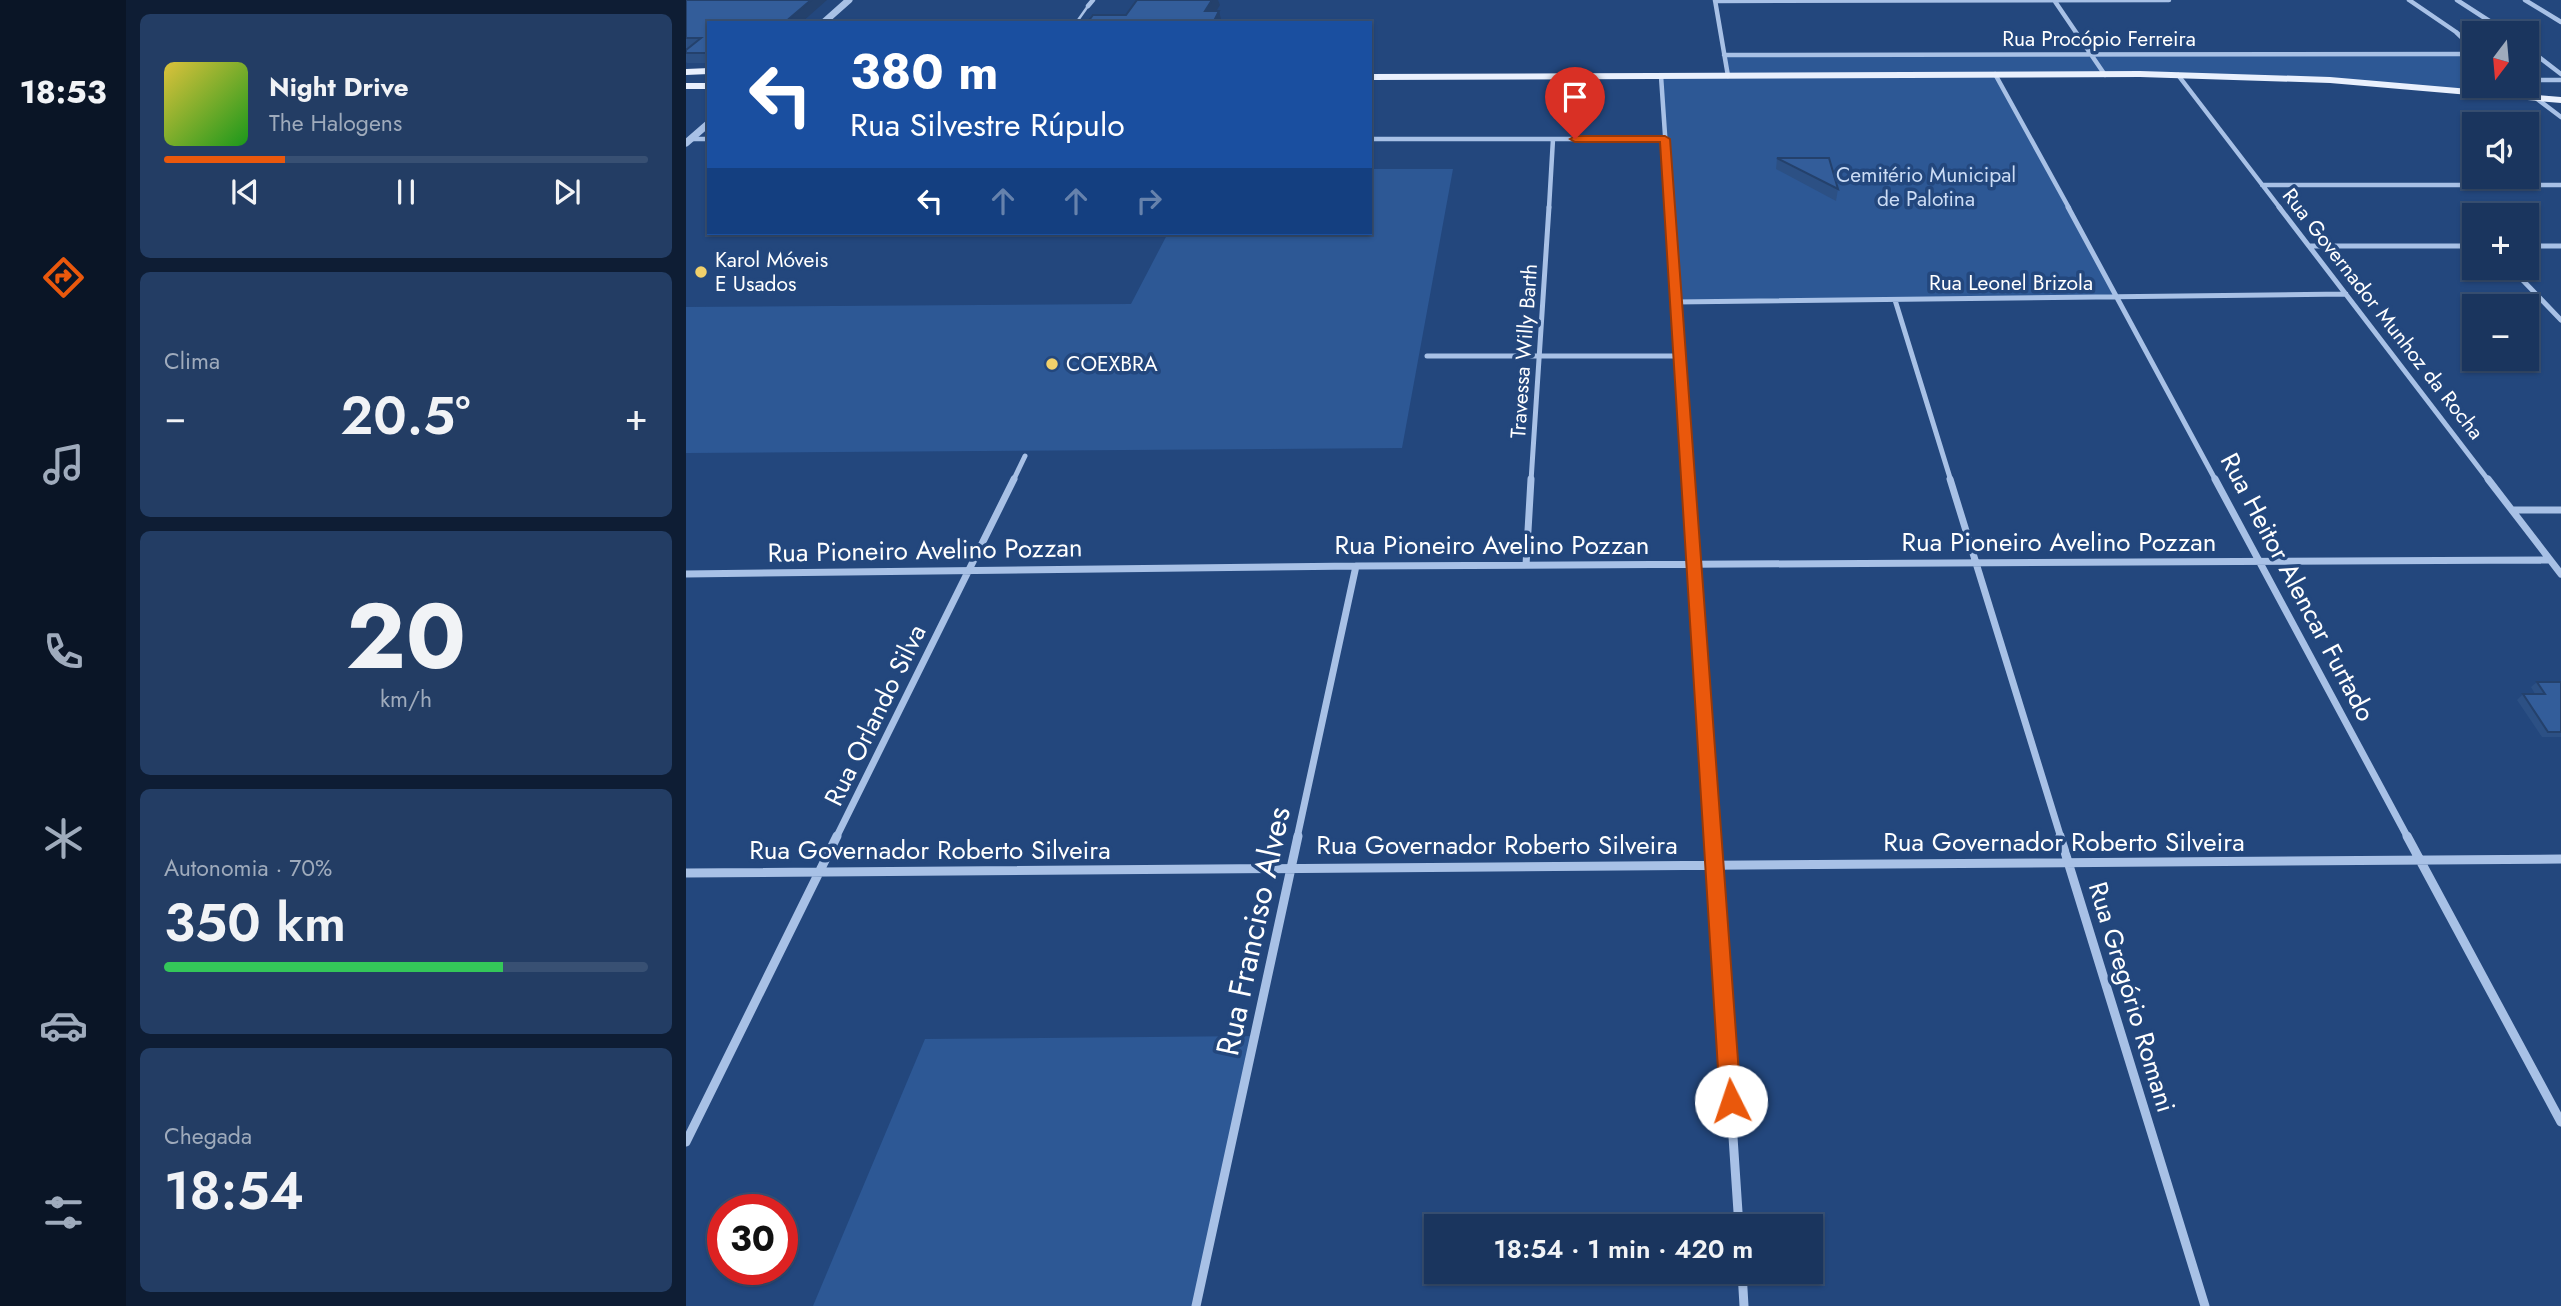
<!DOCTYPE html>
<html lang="pt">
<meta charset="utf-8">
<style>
:root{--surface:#1a355e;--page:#233d64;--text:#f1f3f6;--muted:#9fabbc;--line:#385073;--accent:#ea580c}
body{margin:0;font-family:Jost,sans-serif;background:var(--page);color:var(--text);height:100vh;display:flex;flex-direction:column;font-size:26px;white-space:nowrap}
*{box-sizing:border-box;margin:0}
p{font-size:23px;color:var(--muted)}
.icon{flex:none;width:38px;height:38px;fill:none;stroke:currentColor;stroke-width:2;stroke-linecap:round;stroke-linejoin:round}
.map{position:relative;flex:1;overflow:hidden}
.side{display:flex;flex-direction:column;gap:14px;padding:14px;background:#0e1d34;width:560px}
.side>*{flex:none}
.hud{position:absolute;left:21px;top:21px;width:665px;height:214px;border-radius:0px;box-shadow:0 2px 5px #0004,0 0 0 2px var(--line);background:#1a4fa0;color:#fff;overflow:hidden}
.needle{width:46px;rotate:196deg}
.tools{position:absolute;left:1776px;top:21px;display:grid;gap:14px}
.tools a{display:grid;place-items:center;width:77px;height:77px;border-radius:0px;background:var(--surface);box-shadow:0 2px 5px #0004,0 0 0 2px var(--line);font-size:35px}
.speed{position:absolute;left:21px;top:1194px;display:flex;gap:14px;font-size:35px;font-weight:700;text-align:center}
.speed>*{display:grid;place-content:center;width:91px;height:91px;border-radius:50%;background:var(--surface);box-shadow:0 2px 5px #0004,0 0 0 2px var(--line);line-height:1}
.speed .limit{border:10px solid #d22;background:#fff;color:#111}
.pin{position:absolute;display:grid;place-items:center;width:60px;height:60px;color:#fff;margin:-72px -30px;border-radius:50% 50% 50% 0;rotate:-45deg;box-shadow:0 0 7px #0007}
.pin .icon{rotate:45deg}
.me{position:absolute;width:77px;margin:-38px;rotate:356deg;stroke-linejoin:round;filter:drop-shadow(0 0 5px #0008)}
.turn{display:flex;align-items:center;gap:24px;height:147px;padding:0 28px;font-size:32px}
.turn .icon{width:91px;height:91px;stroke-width:2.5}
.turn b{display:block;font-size:49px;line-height:60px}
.lanes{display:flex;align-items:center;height:66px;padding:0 28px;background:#0003;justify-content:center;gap:35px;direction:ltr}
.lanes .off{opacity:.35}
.big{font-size:52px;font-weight:600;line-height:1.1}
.side .card{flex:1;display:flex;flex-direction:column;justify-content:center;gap:10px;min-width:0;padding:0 24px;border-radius:10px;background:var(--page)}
.side .dial{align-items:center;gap:0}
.dial b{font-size:91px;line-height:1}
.song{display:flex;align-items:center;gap:21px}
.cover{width:84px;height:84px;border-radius:10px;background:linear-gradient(135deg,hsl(50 70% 55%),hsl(120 70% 35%))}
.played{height:7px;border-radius:4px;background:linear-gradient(90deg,var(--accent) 25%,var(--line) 25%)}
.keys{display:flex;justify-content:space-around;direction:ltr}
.heat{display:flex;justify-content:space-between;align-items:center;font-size:38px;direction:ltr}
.charge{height:10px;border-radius:5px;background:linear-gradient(90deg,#34c759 70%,var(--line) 0)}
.trip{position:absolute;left:738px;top:1214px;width:399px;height:70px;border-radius:0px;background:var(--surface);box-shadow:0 2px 5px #0004,0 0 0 2px var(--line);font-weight:600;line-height:70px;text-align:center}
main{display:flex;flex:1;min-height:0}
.dock{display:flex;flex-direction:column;width:126px;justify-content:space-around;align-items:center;background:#0a1526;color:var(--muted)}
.dock .icon{width:49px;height:49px}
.dock .selected{color:var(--accent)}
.dock b{font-size:32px;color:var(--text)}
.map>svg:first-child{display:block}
.green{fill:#2d5895}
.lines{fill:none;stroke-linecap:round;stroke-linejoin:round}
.service{stroke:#a8c1e6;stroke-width:2.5}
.minor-far3{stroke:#a8c1e6;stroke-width:4.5}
.minor-far2{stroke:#a8c1e6;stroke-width:5}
.minor-far1{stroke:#a8c1e6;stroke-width:7}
.minor{stroke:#a8c1e6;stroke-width:9}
.tertiary{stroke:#a8c1e6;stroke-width:7}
.primary{fill:#e9f0fd;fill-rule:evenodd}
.wall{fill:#2c5084}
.shaded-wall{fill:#24416c}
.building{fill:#335d9a;stroke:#24416c;stroke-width:2}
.route{fill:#ea580c;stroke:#983908;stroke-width:2}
.poi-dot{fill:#f1d06b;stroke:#23477d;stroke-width:2.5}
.labels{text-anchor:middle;stroke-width:7;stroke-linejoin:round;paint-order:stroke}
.far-street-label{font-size:21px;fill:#fff;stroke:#23477d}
.far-park-label{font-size:21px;fill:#cbdcf5;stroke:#23477d}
.far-poi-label{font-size:21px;fill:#fff;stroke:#23477d;text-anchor:start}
.street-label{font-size:26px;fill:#fff;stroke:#23477d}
.near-street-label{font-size:32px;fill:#fff;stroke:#23477d}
</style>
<main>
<nav class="dock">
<b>18:53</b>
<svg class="icon selected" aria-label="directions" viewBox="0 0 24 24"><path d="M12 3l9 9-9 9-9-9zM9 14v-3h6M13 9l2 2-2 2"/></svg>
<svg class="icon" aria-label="music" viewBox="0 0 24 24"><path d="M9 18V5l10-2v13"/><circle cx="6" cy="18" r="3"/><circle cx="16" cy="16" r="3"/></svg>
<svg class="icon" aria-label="phone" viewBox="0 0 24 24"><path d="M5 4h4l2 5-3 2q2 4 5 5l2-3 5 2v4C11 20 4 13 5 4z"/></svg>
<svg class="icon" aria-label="climate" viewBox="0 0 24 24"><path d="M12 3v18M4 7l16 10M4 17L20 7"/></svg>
<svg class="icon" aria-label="car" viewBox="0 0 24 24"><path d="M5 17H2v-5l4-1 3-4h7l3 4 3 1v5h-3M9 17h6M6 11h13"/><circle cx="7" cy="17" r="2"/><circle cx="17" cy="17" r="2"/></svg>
<svg class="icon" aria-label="filters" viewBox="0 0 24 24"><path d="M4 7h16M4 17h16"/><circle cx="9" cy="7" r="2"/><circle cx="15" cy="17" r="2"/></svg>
</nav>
<section class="side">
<div class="card">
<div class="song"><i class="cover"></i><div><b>Night Drive</b><p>The Halogens</p></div></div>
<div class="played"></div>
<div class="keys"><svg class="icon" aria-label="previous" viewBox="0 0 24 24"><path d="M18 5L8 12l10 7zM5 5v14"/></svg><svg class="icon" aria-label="pause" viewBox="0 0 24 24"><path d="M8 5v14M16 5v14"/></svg><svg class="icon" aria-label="next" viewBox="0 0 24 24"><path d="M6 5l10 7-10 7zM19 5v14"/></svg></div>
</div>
<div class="card"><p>Clima</p>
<div class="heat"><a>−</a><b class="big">20.5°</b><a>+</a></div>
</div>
<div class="card dial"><b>20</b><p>km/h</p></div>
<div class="card"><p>Autonomia · 70%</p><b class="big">350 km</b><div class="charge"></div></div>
<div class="card"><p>Chegada</p><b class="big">18:54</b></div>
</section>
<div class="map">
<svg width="1875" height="1306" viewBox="0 0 1875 1306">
<rect width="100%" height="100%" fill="#23477d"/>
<path class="green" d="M1788,54V86H1834L1849,98L1644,80L1310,74L1432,298L989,302L975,76H1041L1038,55Z
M684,169H767L716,448L0,453V307L445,304L482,233H684Z
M570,1036L510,1306H127L239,1039Z"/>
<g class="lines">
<path class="service" d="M390,23L402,6"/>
<path class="minor-far3" d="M1029,0L1042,76
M1368,0L1419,75
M1723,0L1770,32L1788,49
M1771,0L1822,33
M1839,0L1875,22
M1029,1L1483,0
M402,6L407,0
M1841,48L1875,74
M1038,55L1788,54
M1309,74L1383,208
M1492,75L1594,208
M975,76L984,208
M1841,80H1875
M1834,86L1875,117
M5,139H23
M684,139H979
M1576,185H1875
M863,208L867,139"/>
<path class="minor-far2" d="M984,207L1002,481
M1382,207L1530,481
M1593,207L1803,481
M1623,246H1788
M1841,246H1875
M1825,268L1875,320
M1209,300L1265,481
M989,302L1660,294
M741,356H993
M327,481L339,456
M845,481L863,207"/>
<path class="minor-far1" d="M1002,479L1027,838
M1264,479L1375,838
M1529,479L1722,838
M1802,479L1875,574
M1826,510H1875
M840,565L845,479
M0,574L670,566L1864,560
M150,838L328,479
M611,838L670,566"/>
<path class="minor" d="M1027,836L1053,1227
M1374,836L1519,1306
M1721,836L1875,1122
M0,873L1875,859
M0,1142L151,836
M1056,1272L1058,1306
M510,1306L612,836"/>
<path class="tertiary" d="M137,23L163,0
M0,143L23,123"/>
<path class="primary" d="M23,68V74L0,75V69Z
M1454,71L1644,77L1875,97V103L1644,83L1454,77L684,80V74Z
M0,83H23V89H0Z"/>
</g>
<path class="wall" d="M0,0L23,23V63H1L0,62V50L2,48H0Z
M1091,158L1152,189L1150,201L1090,169Z
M1851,682H1875V737H1856L1831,700L1837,694H1849L1845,687Z"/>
<path class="shaded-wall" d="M125,0H141L115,23H99Z
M526,0H532L534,5L523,23L519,11Z
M533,11L536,23H527Z"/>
<path class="building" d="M0,0H125L98,23H23V53H0V50L15,38H0Z
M451,0H526L519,11H533L527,23H401L407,15H440Z
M1091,158H1143L1152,189Z
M1851,682H1875V732H1862L1837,694H1859Z"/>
<path class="route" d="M979,136L984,139L1055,1101L1052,1109L1045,1112L1037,1109L1034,1101L974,142H889L884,139L889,136Z"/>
<g class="poi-dot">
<circle cx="15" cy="272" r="7"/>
<circle cx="366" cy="364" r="7"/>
</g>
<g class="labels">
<g class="far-street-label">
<text x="1413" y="46">Rua Procópio Ferreira</text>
<text x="1325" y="290">Rua Leonel Brizola</text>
<text transform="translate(1697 314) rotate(52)" y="7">Rua Governador Munhoz da Rocha</text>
<text transform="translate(838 351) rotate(-86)" y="7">Travessa Willy Barth</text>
</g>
<g class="far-park-label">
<text x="1240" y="182">Cemitério Municipal<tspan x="1240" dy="24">de Palotina</tspan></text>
</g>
<g class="far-poi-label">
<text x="29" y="267">Karol Móveis<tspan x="29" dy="24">E Usados</tspan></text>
<text x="380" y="371">COEXBRA</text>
</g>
<g class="street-label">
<text x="1373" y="551">Rua Pioneiro Avelino Pozzan</text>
<text x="806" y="554">Rua Pioneiro Avelino Pozzan</text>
<text transform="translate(239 550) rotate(-1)" y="9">Rua Pioneiro Avelino Pozzan</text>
<text transform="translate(1612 587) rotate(62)" y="9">Rua Heitor Alencar Furtado</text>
<text transform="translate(189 715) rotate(-64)" y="9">Rua Orlando Silva</text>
<text x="1378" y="851">Rua Governador Roberto Silveira</text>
<text x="811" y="854">Rua Governador Roberto Silveira</text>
<text x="244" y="859">Rua Governador Roberto Silveira</text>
<text transform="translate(1446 997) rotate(73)" y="9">Rua Gregório Romani</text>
</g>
<g class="near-street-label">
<text transform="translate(567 931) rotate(-78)" y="11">Rua Franciso Alves</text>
</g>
</g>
</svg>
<div class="tools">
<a><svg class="needle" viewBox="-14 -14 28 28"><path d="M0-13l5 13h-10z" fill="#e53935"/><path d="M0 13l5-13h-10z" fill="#9fabbc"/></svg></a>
<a><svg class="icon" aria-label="sound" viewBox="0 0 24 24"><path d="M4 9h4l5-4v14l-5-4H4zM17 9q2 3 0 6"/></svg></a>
<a>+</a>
<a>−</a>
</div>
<div class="speed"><div class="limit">30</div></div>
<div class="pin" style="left:889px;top:139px;background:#d93025"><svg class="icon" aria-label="arrive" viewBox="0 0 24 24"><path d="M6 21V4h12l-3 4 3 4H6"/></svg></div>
<svg class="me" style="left:1045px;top:1101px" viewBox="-20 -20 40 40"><circle r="19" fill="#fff"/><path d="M0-13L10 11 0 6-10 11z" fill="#ea580c"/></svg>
<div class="trip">18:54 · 1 min · 420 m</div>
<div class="hud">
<div class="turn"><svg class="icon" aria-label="left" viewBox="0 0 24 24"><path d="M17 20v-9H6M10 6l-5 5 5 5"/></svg><div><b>380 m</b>Rua Silvestre Rúpulo</div></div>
<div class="lanes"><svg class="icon" aria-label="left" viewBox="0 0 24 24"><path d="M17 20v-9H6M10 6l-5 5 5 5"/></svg><svg class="icon off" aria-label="ahead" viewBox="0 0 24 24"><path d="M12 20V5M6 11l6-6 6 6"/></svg><svg class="icon off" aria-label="ahead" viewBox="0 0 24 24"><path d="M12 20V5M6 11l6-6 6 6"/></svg><svg class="icon off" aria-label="right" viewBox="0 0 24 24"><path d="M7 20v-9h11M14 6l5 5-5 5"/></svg></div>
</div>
</div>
</main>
